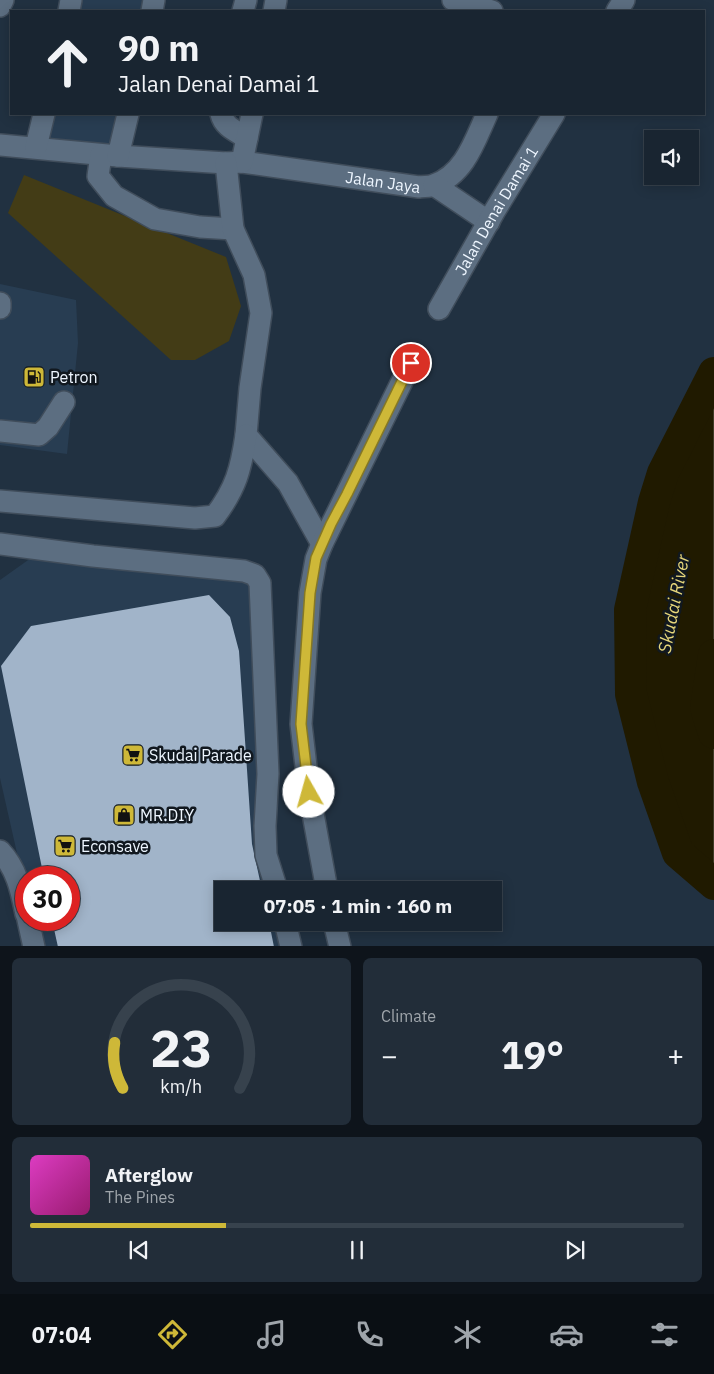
<!DOCTYPE html>
<meta charset="utf-8">
<style>
:root{--surface:#192531;--page:#222d39;--text:#f1f3f6;--muted:#9fa5ab;--line:#37424d;--accent:#ceb838}
body{margin:0;font-family:"IBM Plex Sans",sans-serif;background:var(--page);color:var(--text);height:100vh;display:flex;flex-direction:column;font-size:19px;white-space:nowrap}
*{box-sizing:border-box;margin:0}
p{font-size:16px;color:var(--muted)}
.icon{flex:none;width:28px;height:28px;fill:none;stroke:currentColor;stroke-width:2;stroke-linecap:round;stroke-linejoin:round}
.map{position:relative;height:946px;overflow:hidden}
.drawer{display:flex;flex-direction:column;gap:12px;padding:12px;background:#0e141b;flex:1}
.drawer>*{flex:none}
.top-card{position:absolute;left:10px;top:10px;width:695px;height:105px;border-radius:0px;box-shadow:0 2px 12px #0003,0 0 0 1px var(--line);background:#192531;color:var(--text);overflow:hidden}
.controls{position:absolute;left:644px;top:130px;display:grid;gap:10px}
.controls a{display:grid;place-items:center;width:55px;height:55px;border-radius:0px;background:var(--surface);box-shadow:0 2px 12px #0003,0 0 0 1px var(--line);font-size:25px}
.speed{position:absolute;left:15px;top:866px;display:flex;gap:10px;font-size:25px;font-weight:700;text-align:center}
.speed>*{display:grid;place-content:center;width:65px;height:65px;border-radius:50%;background:var(--surface);box-shadow:0 2px 12px #0003,0 0 0 1px var(--line);line-height:1}
.speed .limit{border:8px solid #d22;background:#fff;color:#111}
.pin{position:absolute;display:grid;place-items:center;width:42px;height:42px;color:#fff;margin:-21px;border:2px solid #fff;border-radius:50%;box-shadow:0 1px 5px #0007}
.me{position:absolute;width:55px;margin:-28px;rotate:353deg;stroke-linejoin:round;filter:drop-shadow(0 0 4px #0008)}
.turn{display:flex;align-items:center;gap:18px;height:105px;padding:0 25px;font-size:22px}
.turn .icon{width:65px;height:65px;stroke-width:2.5}
.turn b{display:block;font-size:35px;line-height:42px}
.big{font-size:38px;font-weight:700;line-height:1.1}
.drawer .card{flex:1;display:flex;flex-direction:column;justify-content:center;gap:8px;min-width:0;padding:0 18px;border-radius:8px;background:var(--page)}
.drawer .dial{align-items:center;gap:0}
.dial svg{height:130px;overflow:visible;fill:none;stroke:var(--line);stroke-width:7;stroke-linecap:round;text-anchor:middle}
.dial text{fill:var(--text);stroke:none}
.song{display:flex;align-items:center;gap:15px}
.cover{width:60px;height:60px;border-radius:8px;background:linear-gradient(135deg,hsl(310 70% 55%),hsl(320 70% 35%))}
.played{height:5px;border-radius:2px;background:linear-gradient(90deg,var(--accent) 30%,var(--line) 30%)}
.keys{display:flex;justify-content:space-around;direction:ltr}
.heat{display:flex;justify-content:space-between;align-items:center;font-size:28px;direction:ltr}
.drawer .tiles{flex:1;display:grid;gap:12px;grid-template-columns:1fr 1fr}
.card:last-child{grid-column:span 2}
.trip{position:absolute;left:214px;top:881px;width:288px;height:50px;border-radius:0px;background:var(--surface);box-shadow:0 2px 12px #0003,0 0 0 1px var(--line);font-weight:700;line-height:50px;text-align:center}
.tabs{display:flex;height:80px;justify-content:space-around;align-items:center;background:#0a0f14;color:var(--muted)}
.tabs .icon{width:35px;height:35px}
.tabs .active{color:var(--accent)}
.tabs b{font-size:22px;color:var(--text)}
.map>svg:first-child{display:block}
.built{fill:#283d52}
.green{fill:#433c16}
.water{fill:#201a00;stroke:#5e5c4c}
.lines{fill:none;stroke-linecap:round;stroke-linejoin:round}
.river{stroke:#201a00;stroke-width:32}
.building{fill:#a1b4c9}
.minor-casing{stroke:#404d5b;stroke-width:24}
.minor{stroke:#5c6e81;stroke-width:21}
.route-casing{stroke:#867824;stroke-width:12}
.route{stroke:#ceb838;stroke-width:9}
.labels{text-anchor:middle;stroke-width:5;stroke-linejoin:round;paint-order:stroke}
.street-label{font-size:16px;fill:#eef6ff;stroke:#11181f}
.poi-label{font-size:16px;fill:#eef6ff;stroke:#11181f;text-anchor:start}
.water-label{font-size:18px;font-style:italic;fill:#e6d67a;stroke:#11181f}
</style>
<div class="map">
<svg width="714" height="947" viewBox="0 0 714 947">
<rect width="100%" height="100%" fill="#213141"/>
<path class="built" d="M78,0H149L146,11H75Z
M51,114H124L116,149L44,142Z
M0,284L76,300L78,343L67,454L0,445Z
M38,553L245,576L256,584L270,890H222V922L279,923L286,946H38L32,920H69V878H26V893L0,778V580Z"/>
<path class="green" d="M24,175L226,257L241,306L229,341L195,360H171L8,213Z"/>
<path class="water" d="M714,373V655L706,708L714,733V884L678,853L653,782L631,694L630,610L654,502L663,473Z"/>
<g class="lines">
<path class="river" d="M714,373L663,473L654,502L630,610L631,694L653,782L678,853L714,884
M714,655L706,708L714,733"/>
</g>
<path class="building" d="M209,595L230,617L239,651L252,844L262,890H222V922H269L274,947H58L52,920H69V878H44L1,666L31,626Z"/>
<g class="lines">
<g class="minor-casing">
<g id="minor">
<path d="M453,0L492,11"/>
<path d="M0,6L3,0"/>
<path d="M69,11L71,0"/>
<path d="M152,11L154,0"/>
<path d="M243,11L246,0"/>
<path d="M274,11L276,0"/>
<path d="M617,11L624,0"/>
<path d="M221,114C224,127 236,131 247,138"/>
<path id="s1" d="M0,145L118,156L226,163L242,162L419,187C423,186 430,187 434,185C465,174 475,140 487,114"/>
<path d="M36,147L44,114"/>
<path d="M101,155L98,176L114,196L155,219L200,227L233,229"/>
<path d="M118,156L128,114"/>
<path d="M242,162L252,114"/>
<path d="M226,163L233,229L254,275L261,313L250,388L246,435L288,483L322,544"/>
<path d="M434,185L489,222"/>
<path d="M0,303V308"/>
<path id="s2" d="M439,309L494,212L554,114"/>
<path d="M0,431L39,435L48,427L64,402"/>
<path d="M0,501L195,518L215,516C236,488 241,469 246,435"/>
<path d="M0,544L93,556L244,571L255,575L260,583L268,774L265,826L266,855L277,890"/>
<path d="M0,851C17,869 21,890 26,914"/>
<path d="M327,890L309,792L301,724L310,593L316,559L322,544L411,363"/>
<path d="M28,920L34,947"/>
<path d="M285,922L291,947"/>
<path d="M334,922L340,947"/>
</g>
</g>
<use href="#minor" class="minor"/>
</g>
<g class="lines">
<g class="route-casing">
<path id="route" d="M309,792L301,724L310,593L316,558L331,524L347,494L411,363"/>
</g>
<use href="#route" class="route"/>
</g>
<defs>
<g id="fuel-square" transform="scale(1.125)"><rect x="-9" y="-9" width="18" height="18" rx="4" fill="#ceb838" stroke="#11181f"/><path d="M-5.5-6h7V0h2V4h1.3V-2.5L3-4.5l.8-.8L6-3V5H2.5V1h-1V6h-7ZM-4.2-4.7v3.2H.2V-4.7Z" fill="#111"/></g>
<g id="supermarket-square" transform="scale(1.125)"><rect x="-9" y="-9" width="18" height="18" rx="4" fill="#ceb838" stroke="#11181f"/><path d="M-6-5.5h2.5l.6 2H6L4.5 2H-2.5L-4.4-4H-6ZM-1.5 3.2a1.3 1.3 0 1 0 .1 0ZM3 3.2a1.3 1.3 0 1 0 .1 0Z" fill="#111"/></g>
<g id="shop-square" transform="scale(1.125)"><rect x="-9" y="-9" width="18" height="18" rx="4" fill="#ceb838" stroke="#11181f"/><path d="M-5-2.5h2.3a2.7 3.5 0 0 1 5.4 0H5L5.5 6h-11ZM-1.5-2.5h3a1.5 2.3 0 0 0-3 0Z" fill="#111"/></g>
</defs>
<g fill-rule="evenodd">
<use href="#fuel-square" x="34" y="377"/>
<use href="#supermarket-square" x="133" y="755"/>
<use href="#shop-square" x="124" y="815"/>
<use href="#supermarket-square" x="65" y="846"/>
</g>
<g class="labels">
<g class="street-label">
<text dy="6" stroke="none"><textPath href="#s1" startOffset="385">Jalan Jaya</textPath></text>
<text dy="6" stroke="none"><textPath href="#s2" startOffset="114">Jalan Denai Damai 1</textPath></text>
</g>
<g class="poi-label">
<text x="50" y="383">Petron</text>
<text x="149" y="761">Skudai Parade</text>
<text x="140" y="821">MR.DIY</text>
<text x="81" y="852">Econsave</text>
</g>
<g class="water-label">
<text transform="translate(674 604) rotate(-79)" y="6">Skudai River</text>
</g>
</g>
</svg>
<div class="controls">
<a><svg class="icon" aria-label="sound" viewBox="0 0 24 24"><path d="M4 9h4l5-4v14l-5-4H4zM17 9q2 3 0 6"/></svg></a>
</div>
<div class="speed"><div class="limit">30</div></div>
<div class="pin" style="left:411px;top:363px;background:#d93025"><svg class="icon" aria-label="arrive" viewBox="0 0 24 24"><path d="M6 21V4h12l-3 4 3 4H6"/></svg></div>
<svg class="me" style="left:309px;top:792px" viewBox="-20 -20 40 40"><circle r="19" fill="#fff"/><path d="M0-13L10 11 0 6-10 11z" fill="#ceb838"/></svg>
<div class="trip">07:05 · 1 min · 160 m</div>
<div class="top-card">
<div class="turn"><svg class="icon" aria-label="ahead" viewBox="0 0 24 24"><path d="M12 20V5M6 11l6-6 6 6"/></svg><div><b>90 m</b>Jalan Denai Damai 1</div></div>
</div>
</div>
<section class="drawer">
<div class="tiles">
<div class="card dial"><svg viewBox="0 0 100 80">
<path d="M14 69A42 42 0 1 1 86 69"/>
<path d="M14 69A42 42 0 0 1 9 41" stroke="#ceb838"/>
<text x="50" y="56" font-size="32" font-weight="700">23</text>
<text x="50" y="72" font-size="11">km/h</text>
</svg></div>
<div class="card"><p>Climate</p>
<div class="heat"><a>−</a><b class="big">19°</b><a>+</a></div>
</div>
<div class="card">
<div class="song"><i class="cover"></i><div><b>Afterglow</b><p>The Pines</p></div></div>
<div class="played"></div>
<div class="keys"><svg class="icon" aria-label="previous" viewBox="0 0 24 24"><path d="M18 5L8 12l10 7zM5 5v14"/></svg><svg class="icon" aria-label="pause" viewBox="0 0 24 24"><path d="M8 5v14M16 5v14"/></svg><svg class="icon" aria-label="next" viewBox="0 0 24 24"><path d="M6 5l10 7-10 7zM19 5v14"/></svg></div>
</div>
</div>
</section>
<nav class="tabs">
<b>07:04</b>
<svg class="icon active" aria-label="directions" viewBox="0 0 24 24"><path d="M12 3l9 9-9 9-9-9zM9 14v-3h6M13 9l2 2-2 2"/></svg>
<svg class="icon" aria-label="music" viewBox="0 0 24 24"><path d="M9 18V5l10-2v13"/><circle cx="6" cy="18" r="3"/><circle cx="16" cy="16" r="3"/></svg>
<svg class="icon" aria-label="phone" viewBox="0 0 24 24"><path d="M5 4h4l2 5-3 2q2 4 5 5l2-3 5 2v4C11 20 4 13 5 4z"/></svg>
<svg class="icon" aria-label="climate" viewBox="0 0 24 24"><path d="M12 3v18M4 7l16 10M4 17L20 7"/></svg>
<svg class="icon" aria-label="car" viewBox="0 0 24 24"><path d="M5 17H2v-5l4-1 3-4h7l3 4 3 1v5h-3M9 17h6M6 11h13"/><circle cx="7" cy="17" r="2"/><circle cx="17" cy="17" r="2"/></svg>
<svg class="icon" aria-label="filters" viewBox="0 0 24 24"><path d="M4 7h16M4 17h16"/><circle cx="9" cy="7" r="2"/><circle cx="15" cy="17" r="2"/></svg>
</nav>
